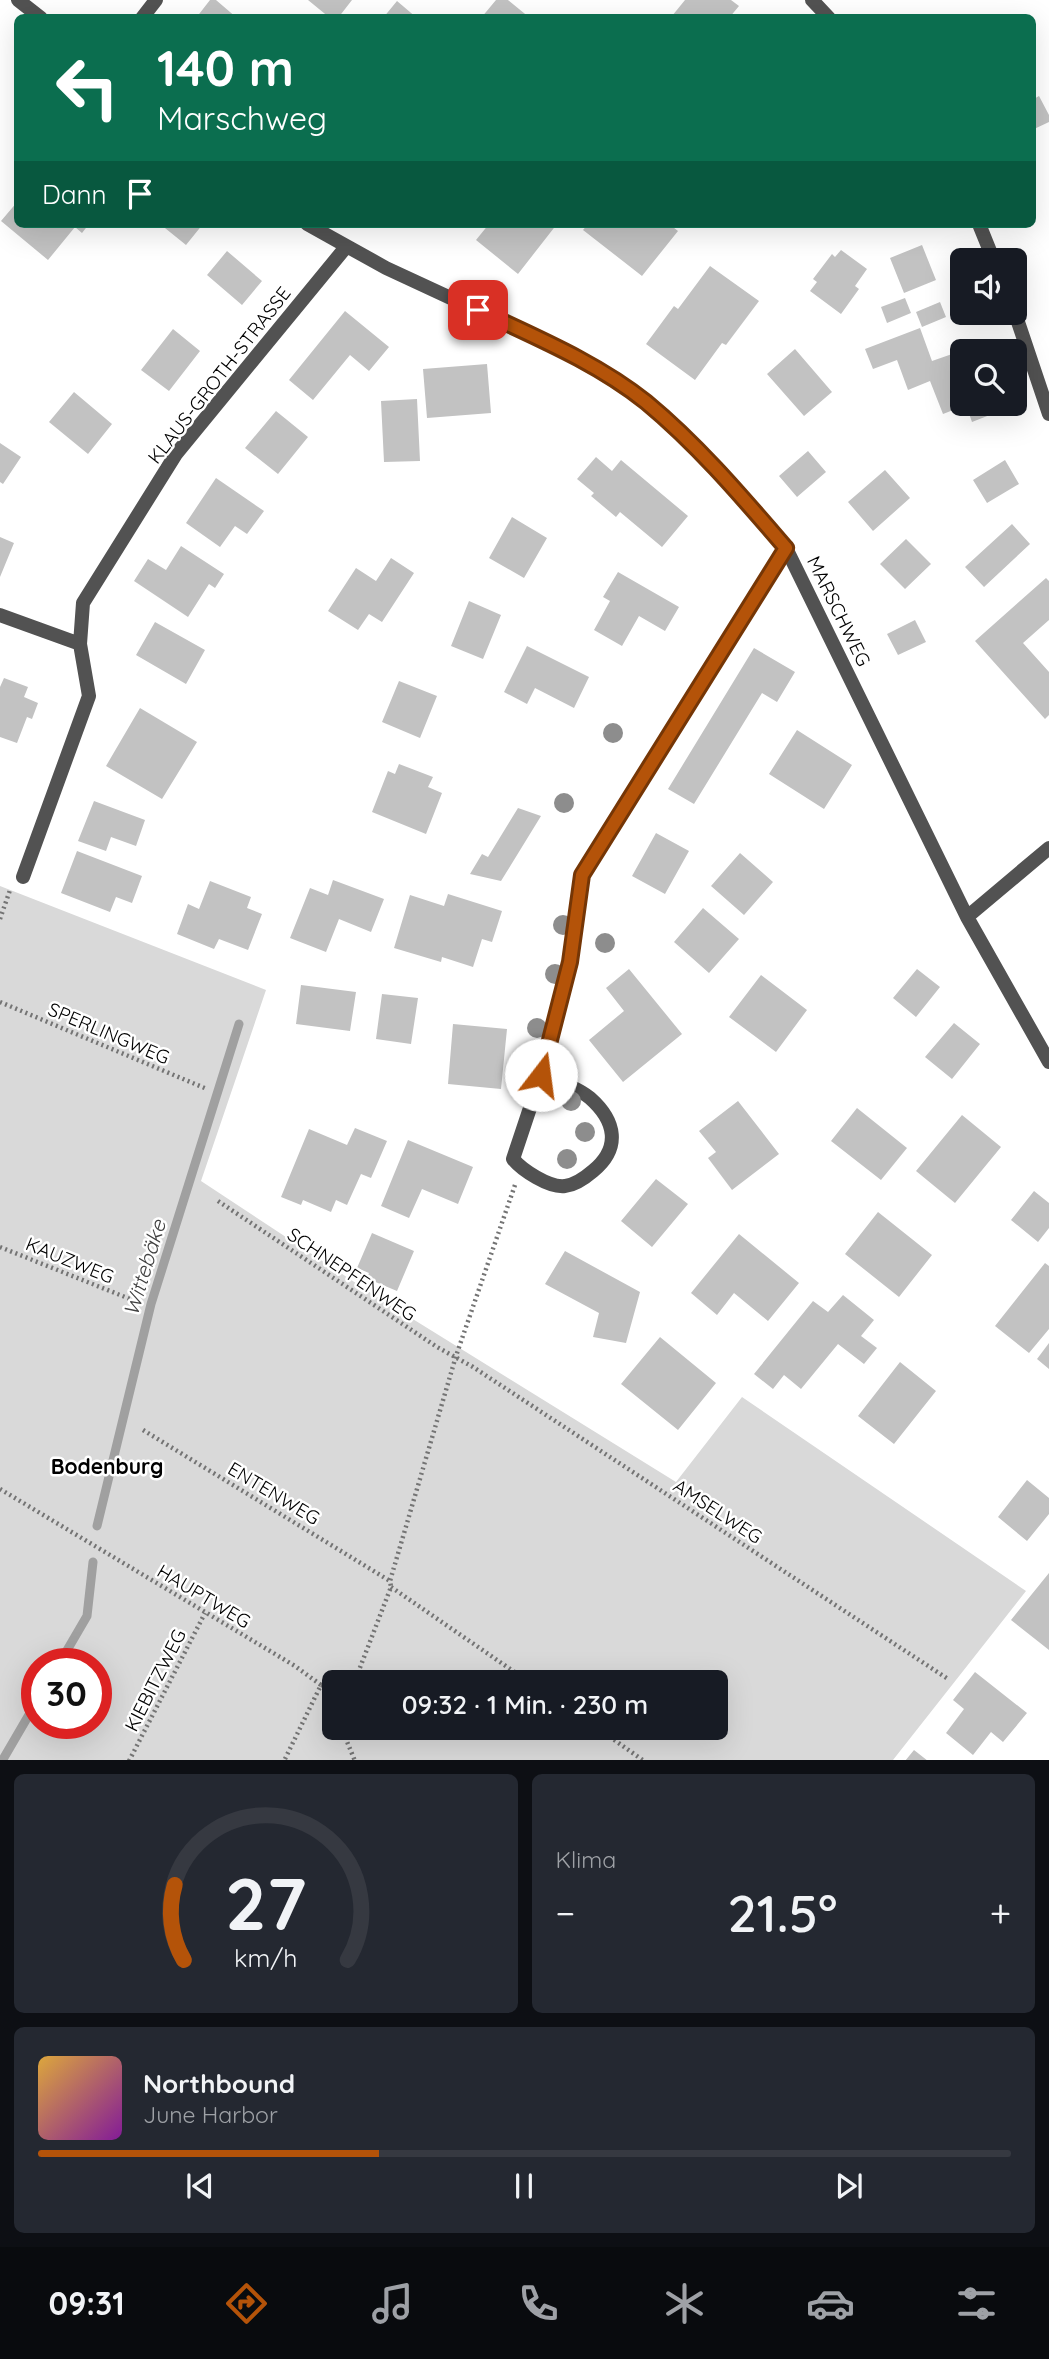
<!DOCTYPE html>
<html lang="de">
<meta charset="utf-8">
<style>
:root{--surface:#171b24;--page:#242831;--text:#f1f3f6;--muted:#9ea1a6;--line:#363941;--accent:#b45309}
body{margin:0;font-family:Quicksand,sans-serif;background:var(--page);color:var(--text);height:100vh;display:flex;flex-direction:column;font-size:26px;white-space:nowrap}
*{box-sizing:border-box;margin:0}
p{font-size:23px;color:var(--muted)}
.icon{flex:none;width:38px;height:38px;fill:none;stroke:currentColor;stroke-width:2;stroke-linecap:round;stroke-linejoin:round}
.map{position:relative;height:1760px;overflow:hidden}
.drawer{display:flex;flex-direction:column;gap:14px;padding:14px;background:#0d0f14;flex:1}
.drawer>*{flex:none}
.hud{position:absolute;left:14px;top:14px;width:1022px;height:214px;border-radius:10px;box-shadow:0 7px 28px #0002;background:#0b6e4f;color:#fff;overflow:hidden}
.controls{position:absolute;left:950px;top:248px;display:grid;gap:14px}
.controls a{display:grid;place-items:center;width:77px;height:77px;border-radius:10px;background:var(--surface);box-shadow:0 7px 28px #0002;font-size:35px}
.speed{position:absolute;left:21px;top:1648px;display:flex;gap:14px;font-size:35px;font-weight:700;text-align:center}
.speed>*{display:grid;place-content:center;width:91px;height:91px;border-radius:50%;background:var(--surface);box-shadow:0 7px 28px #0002;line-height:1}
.speed .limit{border:10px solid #d22;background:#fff;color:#111}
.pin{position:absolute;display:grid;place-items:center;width:60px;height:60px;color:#fff;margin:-30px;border-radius:14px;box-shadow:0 4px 10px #0006}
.me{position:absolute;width:77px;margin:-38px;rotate:15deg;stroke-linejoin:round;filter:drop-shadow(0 0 5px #0008)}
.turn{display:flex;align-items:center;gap:24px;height:147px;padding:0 28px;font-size:32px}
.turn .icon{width:91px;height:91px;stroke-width:2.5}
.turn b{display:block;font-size:49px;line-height:60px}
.then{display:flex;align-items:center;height:66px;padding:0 28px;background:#0003;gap:14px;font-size:26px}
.big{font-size:52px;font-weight:600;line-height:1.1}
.drawer .tile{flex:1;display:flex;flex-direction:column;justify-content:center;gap:10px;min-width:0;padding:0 24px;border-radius:10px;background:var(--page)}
.drawer .dial{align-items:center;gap:0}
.dial svg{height:182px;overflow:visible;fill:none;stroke:var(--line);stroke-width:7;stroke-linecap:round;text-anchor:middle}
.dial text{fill:var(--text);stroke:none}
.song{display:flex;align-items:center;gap:21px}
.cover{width:84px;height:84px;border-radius:10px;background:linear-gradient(135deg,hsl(40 70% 55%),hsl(290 70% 35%))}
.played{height:7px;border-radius:4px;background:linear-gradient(90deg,var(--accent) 35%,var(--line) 35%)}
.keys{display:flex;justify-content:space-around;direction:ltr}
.heat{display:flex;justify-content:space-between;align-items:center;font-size:38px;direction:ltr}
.drawer .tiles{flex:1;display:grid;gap:14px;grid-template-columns:1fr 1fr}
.tile:last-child{grid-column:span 2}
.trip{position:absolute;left:322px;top:1670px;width:406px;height:70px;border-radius:10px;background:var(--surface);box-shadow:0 7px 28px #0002;font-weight:600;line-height:70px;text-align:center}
.tab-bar{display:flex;height:112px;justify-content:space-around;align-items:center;background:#090b0e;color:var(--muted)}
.tab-bar .icon{width:49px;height:49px}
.tab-bar .on{color:var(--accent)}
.tab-bar b{font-size:32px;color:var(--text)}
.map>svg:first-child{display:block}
.green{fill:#d9d9d9;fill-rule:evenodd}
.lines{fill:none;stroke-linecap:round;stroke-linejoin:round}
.stream{stroke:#a0a0a0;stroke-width:9}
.building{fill:#c2c2c2}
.path{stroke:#747474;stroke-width:4.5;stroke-dasharray:2 3.5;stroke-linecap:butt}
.minor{stroke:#525252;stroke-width:14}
.tree{fill:#8d8d8d}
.route-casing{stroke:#753606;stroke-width:18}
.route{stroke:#b45309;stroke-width:12}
.labels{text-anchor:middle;stroke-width:5;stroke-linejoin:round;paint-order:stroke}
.street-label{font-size:19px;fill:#000;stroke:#fff}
.water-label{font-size:21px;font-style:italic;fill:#414141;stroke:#fff}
.neighbourhood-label{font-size:21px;font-weight:bold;fill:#000;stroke:#fff}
</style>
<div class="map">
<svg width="1049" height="1761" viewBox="0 0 1049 1761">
<rect width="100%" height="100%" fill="#fff"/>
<path class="green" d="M0,886L266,990L201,1181L374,1295L676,1482L742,1397L1026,1591L893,1760H0ZM37,1664H96V1724H37ZM334,1682H716V1727H334Z"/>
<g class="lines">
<path class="stream" d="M97,1526L151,1304L239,1024
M59,1664L87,1616L93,1562
M2,1761L37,1701"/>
</g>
<path class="building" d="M210,0H216L237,18H196Z
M308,0H352L338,18H330Z
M496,0H508L530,18H481Z
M685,0H731L739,6L729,18H675L672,16Z
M397,1L417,18H383Z
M1039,96L1049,115V122L1032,130V100Z
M18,201V224H89L82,233L75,227L48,260L1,221Z
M160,224H203L186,245Z
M489,224H557L518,274L476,240Z
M588,224H669L678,231L642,276L583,230Z
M922,245L936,280L904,293L890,258Z
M841,250L867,269L855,286L859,289L841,314L810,291L817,282L813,279L832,254L835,257Z
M227,251L262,281L242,305L207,275Z
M710,266L759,301L726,345L722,343L695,380L646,344L674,306L678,309Z
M905,298L911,313L887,323L881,307Z
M940,302L946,317L922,327L916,312Z
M345,311L389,347L369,371L350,355L313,400L289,380Z
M920,328L932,361L955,353L962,374V404H998L1000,411L972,422L966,405L943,414L930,381L908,390L897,360L873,369L865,349Z
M173,329L200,351L169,391L141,370Z
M795,349L832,392L804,416L767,374Z
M487,364L491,413L427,418L423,369Z
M74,392L112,424L88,454L49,422Z
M417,399L420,461L384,462L381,401Z
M276,411L308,437L278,474L245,448Z
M0,443L21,457L3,484L0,482Z
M808,451L826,472L797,497L779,476Z
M596,457L612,471L621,460L688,516L662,547L620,512L616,517L591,496L594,493L577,479Z
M1005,460L1019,484L987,503L973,480Z
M885,470L910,498L873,531L848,502Z
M216,478L264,511L247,534L235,526L220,547L186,523Z
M512,517L547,538L524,578L489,558Z
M1012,524L1030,544L984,587L965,567Z
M0,537L14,543L0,577Z
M906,539L931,564L905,589L880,564Z
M181,546L224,574L215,588L209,584L188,617L134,581L148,559L166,570Z
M391,558L414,573L382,622L369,614L358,630L328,611L356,568L376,581Z
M618,572L679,607L665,631L639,616L622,646L594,630L610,601L603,597Z
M1046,578L1049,581V620L1023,643L1049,672V715L1045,719L975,641Z
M469,601L501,615L483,659L451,646Z
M915,620L926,642L898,655L887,634Z
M155,622L205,650L186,684L136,655Z
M527,646L589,677L574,708L535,688L527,704L504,692Z
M754,648L795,672L777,702L762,693L694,804L668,789Z
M4,678L28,687L24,697L38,703L32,719L27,717L17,743L0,737V687Z
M399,681L437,696L420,738L382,722Z
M140,708L197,742L162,799L106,766Z
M797,730L852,765L824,809L769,774Z
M399,764L433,777L428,787L442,793L426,834L372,812L388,771L395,774Z
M94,801L145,820L136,846L111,837L106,851L78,841Z
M518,808L541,816L501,881L470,874L482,854L488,857Z
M656,833L689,851L665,894L632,876Z
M77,851L142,876L132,903L116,897L110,912L61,893Z
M740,853L773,882L744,915L711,886Z
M333,880L384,899L371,932L339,919L326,952L290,938L310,888L328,895Z
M210,881L251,897L247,908L262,914L248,950L219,939L214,949L177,934L188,904L199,909Z
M448,894L502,911L492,942L482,939L473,967L442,957L441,962L394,948L410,895L444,906Z
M703,908L739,939L709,973L674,942Z
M629,969L682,1034L623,1082L589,1040L624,1011L606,988Z
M917,969L940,987L916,1017L893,998Z
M761,975L807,1010L776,1052L729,1017Z
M301,985L356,992L350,1031L296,1024Z
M382,994L418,998L411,1044L376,1039Z
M954,1023L980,1044L952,1079L925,1057Z
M453,1024L507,1029L501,1089L448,1084Z
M738,1101L779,1154L732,1190L708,1158L716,1152L699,1131Z
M857,1108L907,1148L881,1180L831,1141Z
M962,1115L1001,1147L955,1203L916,1171Z
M355,1128L387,1141L371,1178L361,1174L347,1205L336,1200L331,1212L303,1200L301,1205L281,1197L309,1129L347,1145Z
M408,1140L473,1167L458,1204L422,1189L409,1218L381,1206Z
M656,1179L688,1204L652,1247L621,1221Z
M1034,1191L1049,1203V1228L1038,1242L1011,1220Z
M878,1212L932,1255L899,1297L845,1254Z
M372,1233L414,1251L397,1291L366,1278L369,1273L357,1268Z
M739,1234L799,1283L768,1321L734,1293L717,1315L691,1293Z
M565,1251L640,1292L626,1343L593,1337L599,1313L545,1284Z
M1045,1263L1049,1266V1329L1029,1353L995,1326Z
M843,1295L874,1320L861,1336L877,1348L864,1364L838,1344L801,1389L784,1375L773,1389L754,1374L813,1301L828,1312Z
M660,1337L716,1383L678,1430L621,1384Z
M1049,1343V1369L1037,1359Z
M900,1362L936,1391L894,1444L858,1416Z
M1027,1480L1049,1498V1514L1027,1541L998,1517Z
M1049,1573V1650L1011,1620Z
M975,1672L1027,1713L1003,1742L991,1732L973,1755L946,1733L964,1709L953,1700Z
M914,1750L928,1761H905Z"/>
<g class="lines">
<path class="path" d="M0,919L10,890
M0,1002L207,1089
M218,1201L437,1347L473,1367L948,1679
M0,1247L130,1299
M143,1430L390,1581
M0,1489L295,1666L321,1685L284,1761
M391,1587L529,1682
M352,1682L356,1678L391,1587L390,1581L456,1356L515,1185
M321,1685L334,1690
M341,1727L355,1761
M596,1727L644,1761
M129,1761L205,1613"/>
<path class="minor" d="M18,0L41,18
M812,0L829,18
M142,18L156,0
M307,224L386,268L576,356L645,401L721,472L786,548L967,917L1049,1062
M979,224L994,261
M1015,313L1049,414
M0,615L80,644
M23,877L89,696L80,644L83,603L176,454L346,247
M967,917L1049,848
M541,1075C557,1081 576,1087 590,1098C616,1121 621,1148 593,1171C586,1177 575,1185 565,1186C549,1188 522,1170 513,1159L541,1075L570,962L582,875L786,548"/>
</g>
<g class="tree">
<circle cx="613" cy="733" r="10"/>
<circle cx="564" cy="803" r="10"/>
<circle cx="563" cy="925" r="10"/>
<circle cx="605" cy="943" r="10"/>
<circle cx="555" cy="974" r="10"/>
<circle cx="537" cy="1028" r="10"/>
<circle cx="571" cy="1101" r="10"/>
<circle cx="585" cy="1132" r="10"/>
<circle cx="567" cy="1159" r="10"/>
</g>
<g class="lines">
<g class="route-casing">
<path id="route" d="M478,310C535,337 596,362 646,402C698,445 742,497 786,548L582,875L570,962L541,1075"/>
</g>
<use href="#route" class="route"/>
</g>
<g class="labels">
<g class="street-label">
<text transform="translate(219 375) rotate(-52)" y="7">KLAUS-GROTH-STRASSE</text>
<text transform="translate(839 611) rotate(64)" y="7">MARSCHWEG</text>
<text transform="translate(109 1033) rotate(23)" y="7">SPERLINGWEG</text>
<text transform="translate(70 1260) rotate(22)" y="7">KAUZWEG</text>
<text transform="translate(352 1274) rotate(34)" y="7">SCHNEPFENWEG</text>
<text transform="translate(274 1493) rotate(31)" y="7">ENTENWEG</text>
<text transform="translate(718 1511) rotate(33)" y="7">AMSELWEG</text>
<text transform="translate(204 1596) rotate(31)" y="7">HAUPTWEG</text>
<text transform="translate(155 1680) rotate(-63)" y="7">KIEBITZWEG</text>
</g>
<g class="water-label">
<text transform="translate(145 1268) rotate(-73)" y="7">Wittebäke</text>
</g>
<g class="neighbourhood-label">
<text x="107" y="1474">Bodenburg</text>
</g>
</g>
</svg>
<div class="controls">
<a><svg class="icon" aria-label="sound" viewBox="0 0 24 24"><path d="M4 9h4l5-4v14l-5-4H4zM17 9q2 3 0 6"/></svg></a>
<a><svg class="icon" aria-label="search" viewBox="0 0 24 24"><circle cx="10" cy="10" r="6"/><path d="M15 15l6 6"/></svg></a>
</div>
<div class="speed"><div class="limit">30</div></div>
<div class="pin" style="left:478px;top:310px;background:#d93025"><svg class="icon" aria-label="arrive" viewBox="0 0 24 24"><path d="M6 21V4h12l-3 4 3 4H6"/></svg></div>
<svg class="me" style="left:541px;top:1075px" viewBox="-20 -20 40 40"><circle r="19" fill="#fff"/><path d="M0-13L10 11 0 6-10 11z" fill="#b45309"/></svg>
<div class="trip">09:32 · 1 Min. · 230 m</div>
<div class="hud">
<div class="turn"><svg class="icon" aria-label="left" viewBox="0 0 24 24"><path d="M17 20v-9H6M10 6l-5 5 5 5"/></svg><div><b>140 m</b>Marschweg</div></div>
<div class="then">Dann<svg class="icon" aria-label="arrive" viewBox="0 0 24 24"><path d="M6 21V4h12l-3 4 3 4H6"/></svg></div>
</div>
</div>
<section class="drawer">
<div class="tiles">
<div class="tile dial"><svg viewBox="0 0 100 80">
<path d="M14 69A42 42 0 1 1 86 69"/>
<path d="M14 69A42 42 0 0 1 10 36" stroke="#b45309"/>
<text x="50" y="56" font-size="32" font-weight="700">27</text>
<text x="50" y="72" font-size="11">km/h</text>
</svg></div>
<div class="tile"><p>Klima</p>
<div class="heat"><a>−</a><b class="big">21.5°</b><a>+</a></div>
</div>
<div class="tile">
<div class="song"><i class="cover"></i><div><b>Northbound</b><p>June Harbor</p></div></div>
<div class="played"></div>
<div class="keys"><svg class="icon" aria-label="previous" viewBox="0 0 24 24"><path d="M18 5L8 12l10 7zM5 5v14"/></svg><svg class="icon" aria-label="pause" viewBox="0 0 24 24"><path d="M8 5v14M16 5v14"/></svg><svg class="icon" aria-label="next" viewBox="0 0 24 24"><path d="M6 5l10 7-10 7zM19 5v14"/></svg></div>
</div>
</div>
</section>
<nav class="tab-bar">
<b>09:31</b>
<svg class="icon on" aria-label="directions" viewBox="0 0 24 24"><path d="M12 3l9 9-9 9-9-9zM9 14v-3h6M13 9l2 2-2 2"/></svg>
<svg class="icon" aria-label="music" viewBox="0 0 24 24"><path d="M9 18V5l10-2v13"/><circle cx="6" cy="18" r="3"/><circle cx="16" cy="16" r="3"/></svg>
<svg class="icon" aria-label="phone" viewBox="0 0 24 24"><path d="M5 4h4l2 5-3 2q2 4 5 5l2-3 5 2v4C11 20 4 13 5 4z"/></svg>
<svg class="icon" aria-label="climate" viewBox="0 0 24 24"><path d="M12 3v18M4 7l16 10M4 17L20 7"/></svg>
<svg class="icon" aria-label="car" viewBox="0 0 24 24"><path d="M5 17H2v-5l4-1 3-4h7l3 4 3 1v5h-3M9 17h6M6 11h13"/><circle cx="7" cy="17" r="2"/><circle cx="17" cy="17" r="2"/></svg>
<svg class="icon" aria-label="filters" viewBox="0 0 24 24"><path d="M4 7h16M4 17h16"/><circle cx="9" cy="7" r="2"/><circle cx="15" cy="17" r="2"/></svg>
</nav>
